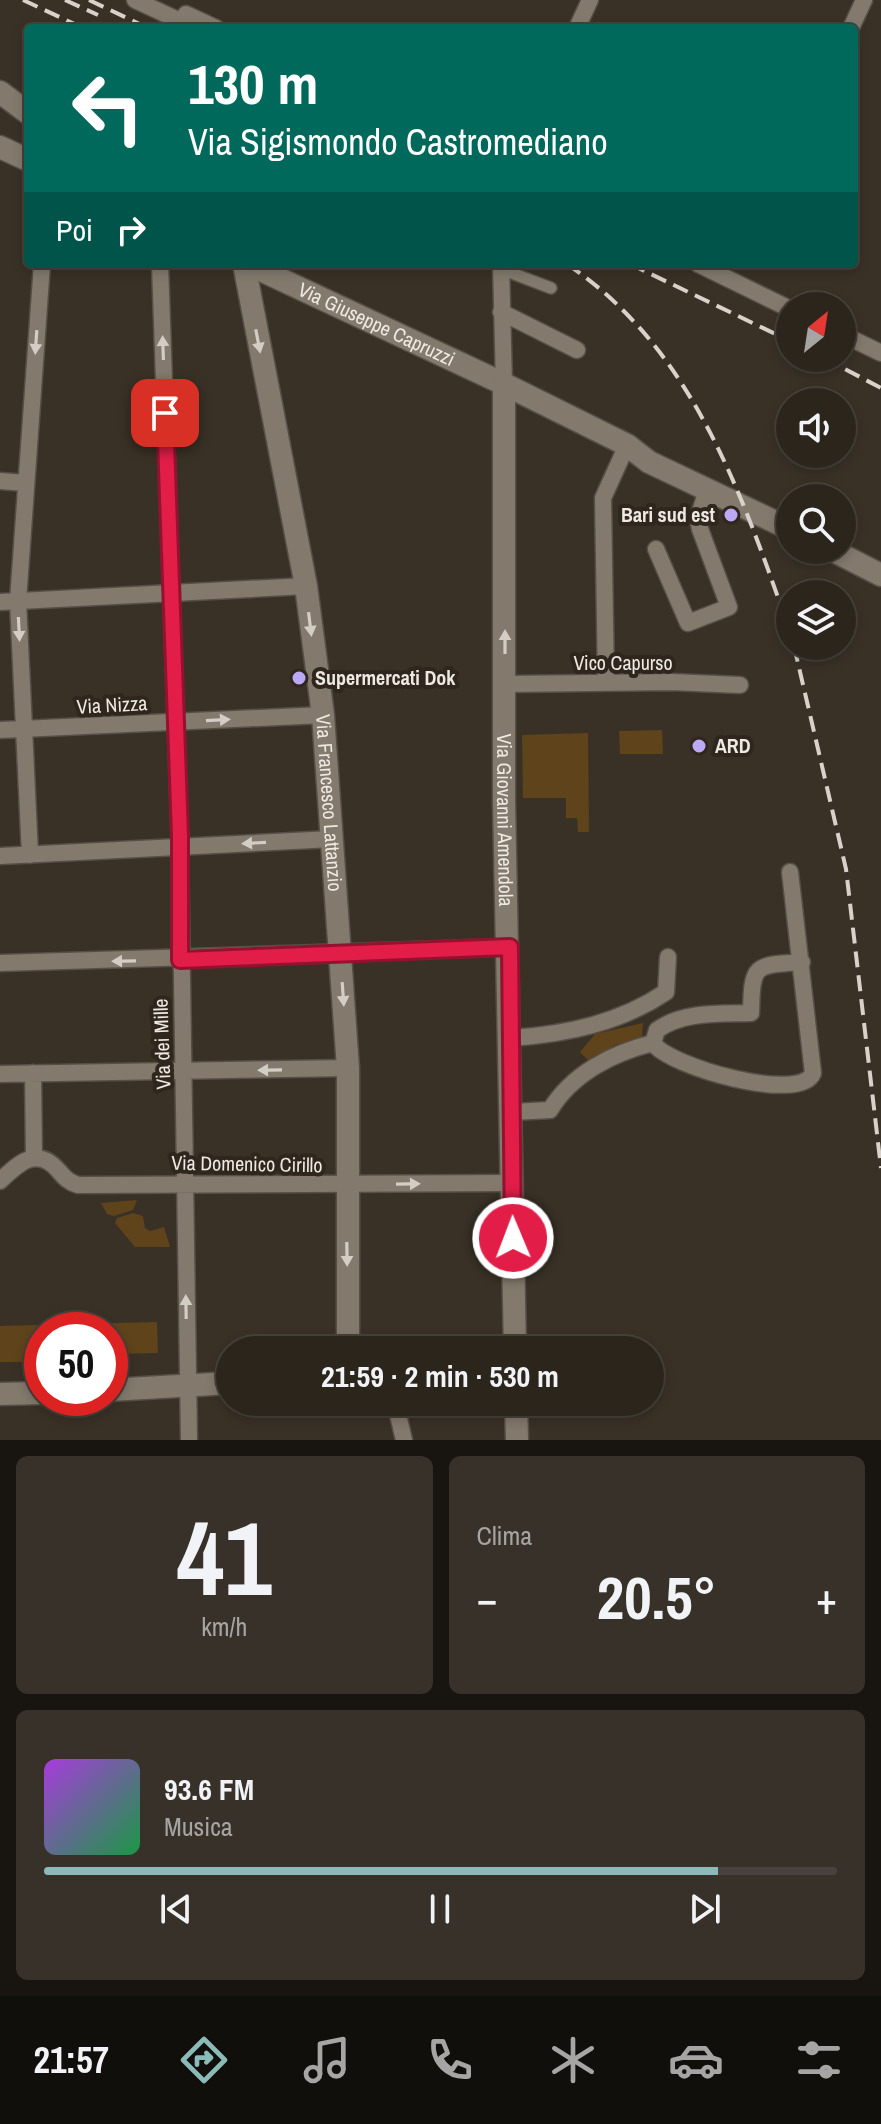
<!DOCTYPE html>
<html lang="it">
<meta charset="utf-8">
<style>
:root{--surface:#2b251c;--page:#373129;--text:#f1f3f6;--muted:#a6a5a3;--line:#47423b;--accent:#8bbbb9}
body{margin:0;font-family:"Archivo Narrow",sans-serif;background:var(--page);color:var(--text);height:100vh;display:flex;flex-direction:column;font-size:30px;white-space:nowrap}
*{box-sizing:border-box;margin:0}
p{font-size:26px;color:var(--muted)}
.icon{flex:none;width:44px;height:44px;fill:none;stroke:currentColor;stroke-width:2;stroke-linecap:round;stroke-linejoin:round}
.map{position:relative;height:1440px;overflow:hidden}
.panel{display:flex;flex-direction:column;gap:16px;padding:16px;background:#18140f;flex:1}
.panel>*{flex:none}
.hud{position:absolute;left:24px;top:24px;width:834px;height:244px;border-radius:8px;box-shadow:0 4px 12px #0003,0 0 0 2px var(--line);background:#00695c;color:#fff;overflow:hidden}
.needle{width:52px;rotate:30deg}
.buttons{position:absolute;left:776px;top:292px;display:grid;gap:16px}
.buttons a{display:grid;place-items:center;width:80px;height:80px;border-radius:50%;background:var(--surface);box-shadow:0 4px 12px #0003,0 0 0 2px var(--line);font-size:40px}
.speed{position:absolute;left:24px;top:1312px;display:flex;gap:16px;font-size:40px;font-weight:700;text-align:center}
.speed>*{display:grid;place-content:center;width:104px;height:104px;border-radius:50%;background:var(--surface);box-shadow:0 4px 12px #0003,0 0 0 2px var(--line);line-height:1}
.speed .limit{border:12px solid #d22;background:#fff;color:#111}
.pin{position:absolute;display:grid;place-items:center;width:68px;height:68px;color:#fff;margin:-34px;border-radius:16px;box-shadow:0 4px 12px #0006}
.me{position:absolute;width:88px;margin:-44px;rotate:359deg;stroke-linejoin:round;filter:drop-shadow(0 0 6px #0008)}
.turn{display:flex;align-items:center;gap:28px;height:168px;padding:0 32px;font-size:36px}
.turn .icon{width:104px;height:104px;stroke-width:2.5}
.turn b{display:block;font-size:56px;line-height:68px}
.then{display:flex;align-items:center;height:76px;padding:0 32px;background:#0003;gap:16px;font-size:30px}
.big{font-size:60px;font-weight:700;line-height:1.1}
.panel .tile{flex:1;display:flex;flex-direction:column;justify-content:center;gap:12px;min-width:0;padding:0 28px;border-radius:12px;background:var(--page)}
.panel .dial{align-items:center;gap:0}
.dial b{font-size:104px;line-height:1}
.song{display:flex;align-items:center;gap:24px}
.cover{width:96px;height:96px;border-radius:12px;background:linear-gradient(135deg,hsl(280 70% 55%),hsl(140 70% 35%))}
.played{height:8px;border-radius:4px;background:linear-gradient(90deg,var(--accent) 85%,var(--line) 85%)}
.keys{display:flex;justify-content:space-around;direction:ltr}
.heat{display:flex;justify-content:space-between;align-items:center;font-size:44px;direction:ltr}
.panel .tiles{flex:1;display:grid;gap:16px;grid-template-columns:1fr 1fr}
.tile:last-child{grid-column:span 2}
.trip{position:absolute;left:216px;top:1336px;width:448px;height:80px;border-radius:40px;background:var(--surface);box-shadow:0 4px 12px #0003,0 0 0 2px var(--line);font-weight:700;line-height:80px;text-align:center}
.tabs{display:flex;height:128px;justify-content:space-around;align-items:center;background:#110f0b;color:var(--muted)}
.tabs .icon{width:56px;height:56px}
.tabs .on{color:var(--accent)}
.tabs b{font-size:36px;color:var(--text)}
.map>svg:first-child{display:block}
.green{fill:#5e431b}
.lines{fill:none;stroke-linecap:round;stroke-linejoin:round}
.pedestrian-casing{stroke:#564f46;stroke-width:14}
.minor-casing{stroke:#564f46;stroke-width:19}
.secondary-casing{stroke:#564f46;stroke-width:25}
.pedestrian{stroke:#83796d;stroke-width:11}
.minor{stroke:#83796d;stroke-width:16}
.secondary{stroke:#83796d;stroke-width:22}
.rail{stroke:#d8d2cb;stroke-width:4;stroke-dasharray:16 8;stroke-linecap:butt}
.oneway{fill:#d3cdc5}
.route-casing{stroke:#92132f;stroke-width:20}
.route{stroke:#e11d48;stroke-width:14}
.poi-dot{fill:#bca9f5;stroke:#2f271d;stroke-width:3}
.labels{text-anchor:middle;stroke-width:8;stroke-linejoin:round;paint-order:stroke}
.street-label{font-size:20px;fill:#eee9e2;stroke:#2f271d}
.poi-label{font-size:20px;font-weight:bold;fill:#eee9e2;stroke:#2f271d;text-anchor:start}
</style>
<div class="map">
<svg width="881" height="1440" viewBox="0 0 881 1440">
<rect width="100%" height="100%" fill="#393126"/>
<path class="green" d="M662,730L663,754H620L619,731Z
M588,733L589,832H578L577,818H566V798H523L522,735Z
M643,1023L642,1036L623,1046L617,1044L589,1061L580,1052L595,1034Z
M137,1200L133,1210L114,1216L107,1214L101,1203Z
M133,1213L143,1216L145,1228L150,1231L164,1227L170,1247H135L115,1223L117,1218Z
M157,1322L158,1353L110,1354V1330H42V1362H0V1326Z"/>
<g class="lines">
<g class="pedestrian-casing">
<path id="pedestrian" d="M501,269L551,288"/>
</g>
<g class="minor-casing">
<path id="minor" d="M135,0L195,28
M186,14L216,28
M577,28L590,0
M851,28L864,0
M160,264L180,847L189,1440
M501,264L504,384
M698,264L790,309
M501,312L577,350
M842,334L881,353
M0,481L26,483
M656,549L688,623L729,607L700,529L698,518L707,490
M0,602L306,586
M606,682L603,498L627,445
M505,684L672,682L740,685
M0,730L323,715
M30,855L18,601L42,264
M0,856L332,839
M0,963L510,947
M512,1038C567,1034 620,1023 666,992L668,957
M653,1043C669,1067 801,1104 813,1073L790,872
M653,1043L657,1030C684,1011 720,1014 751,1013C752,964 754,965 802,962
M33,1073L34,1157
M0,1074L348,1068
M513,1112L550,1110C572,1074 612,1053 653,1043
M0,1181C17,1165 36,1145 58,1170C64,1177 68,1182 78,1185L512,1183
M395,1402L404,1440"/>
</g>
<g class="secondary-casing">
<g id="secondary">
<path d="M0,92L28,113"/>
<path d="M0,147L28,160"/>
<path id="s1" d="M244,264L306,586L323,715L348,1068V1350"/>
<path id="s2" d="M248,264L504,384L627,445L649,462L790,529"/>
<path id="s3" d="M504,384V801L515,1350"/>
<path d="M832,550L881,575"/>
<path d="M110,1390L230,1383"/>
<path d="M0,1394L42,1393"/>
<path d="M516,1402L517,1440"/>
</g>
</g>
<use href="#pedestrian" class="pedestrian"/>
<use href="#minor" class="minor"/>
<use href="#secondary" class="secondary"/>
<path class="rail" d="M23,0L83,28
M65,0L98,15
M89,0L148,28
M567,264C693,349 742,494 790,632
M630,264L790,341
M824,358L881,388
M794,646L846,869L881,1168"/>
</g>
<defs><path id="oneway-solid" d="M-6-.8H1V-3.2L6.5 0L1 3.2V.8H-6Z" transform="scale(2)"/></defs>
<g class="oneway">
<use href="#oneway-solid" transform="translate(258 341) rotate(79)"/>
<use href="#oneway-solid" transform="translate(36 342) rotate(94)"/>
<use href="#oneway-solid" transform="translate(163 348) rotate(-92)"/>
<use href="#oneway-solid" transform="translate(310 624) rotate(83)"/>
<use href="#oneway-solid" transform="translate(19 629) rotate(87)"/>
<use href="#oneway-solid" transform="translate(505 642) rotate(-90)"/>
<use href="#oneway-solid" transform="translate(218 720) rotate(-3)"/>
<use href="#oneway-solid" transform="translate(254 843) rotate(177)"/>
<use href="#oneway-solid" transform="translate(124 961) rotate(179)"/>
<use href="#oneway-solid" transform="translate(343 994) rotate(86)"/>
<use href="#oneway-solid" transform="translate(270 1070) rotate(179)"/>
<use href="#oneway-solid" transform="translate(408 1184) rotate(-1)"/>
<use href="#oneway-solid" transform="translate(347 1254) rotate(89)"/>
<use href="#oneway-solid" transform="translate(186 1307) rotate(-91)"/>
</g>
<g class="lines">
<g class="route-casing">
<path id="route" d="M165,413L180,836V960L510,947L513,1238"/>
</g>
<use href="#route" class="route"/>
</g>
<g class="poi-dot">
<circle cx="731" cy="515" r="8"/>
<circle cx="299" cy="678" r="8"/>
<circle cx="699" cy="746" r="8"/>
</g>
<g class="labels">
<g class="street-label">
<text dy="7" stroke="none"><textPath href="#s2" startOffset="142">Via Giuseppe Capruzzi</textPath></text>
<text x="623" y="670">Vico Capurso</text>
<text transform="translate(112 705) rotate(-3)" y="7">Via Nizza</text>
<text dy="7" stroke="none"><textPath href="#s1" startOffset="546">Via Francesco Lattanzio</textPath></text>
<text dy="7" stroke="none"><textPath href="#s3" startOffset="436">Via Giovanni Amendola</textPath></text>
<text transform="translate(162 1044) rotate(-92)" y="7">Via dei Mille</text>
<text transform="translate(247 1164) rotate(1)" y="7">Via Domenico Cirillo</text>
</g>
<g class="poi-label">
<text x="715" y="522" text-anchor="end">Bari sud est</text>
<text x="315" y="685">Supermercati Dok</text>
<text x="715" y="753">ARD</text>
</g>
</g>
</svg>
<div class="buttons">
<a><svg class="needle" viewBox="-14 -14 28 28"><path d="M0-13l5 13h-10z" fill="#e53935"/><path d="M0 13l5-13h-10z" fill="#a6a5a3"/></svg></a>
<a><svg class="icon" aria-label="sound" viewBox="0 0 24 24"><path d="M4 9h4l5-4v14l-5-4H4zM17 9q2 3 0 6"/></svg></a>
<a><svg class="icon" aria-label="search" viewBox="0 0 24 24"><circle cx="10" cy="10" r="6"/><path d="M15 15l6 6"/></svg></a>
<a><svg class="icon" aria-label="layers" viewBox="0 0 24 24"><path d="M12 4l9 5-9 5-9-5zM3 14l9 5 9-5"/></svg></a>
</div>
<div class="speed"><div class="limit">50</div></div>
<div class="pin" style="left:165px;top:413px;background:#d93025"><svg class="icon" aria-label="arrive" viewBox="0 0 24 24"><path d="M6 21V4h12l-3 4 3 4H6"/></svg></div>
<svg class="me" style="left:513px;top:1238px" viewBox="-20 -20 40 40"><circle r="17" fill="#e11d48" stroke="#fff" stroke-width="3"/><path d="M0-11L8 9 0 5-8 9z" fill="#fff"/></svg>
<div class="trip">21:59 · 2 min · 530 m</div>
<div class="hud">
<div class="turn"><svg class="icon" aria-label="left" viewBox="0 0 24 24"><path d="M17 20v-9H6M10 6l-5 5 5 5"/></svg><div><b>130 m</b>Via Sigismondo Castromediano</div></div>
<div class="then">Poi<svg class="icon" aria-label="right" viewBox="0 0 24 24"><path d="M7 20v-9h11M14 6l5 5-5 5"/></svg></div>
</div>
</div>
<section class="panel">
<div class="tiles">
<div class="tile dial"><b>41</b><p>km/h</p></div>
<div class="tile"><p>Clima</p>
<div class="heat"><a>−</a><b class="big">20.5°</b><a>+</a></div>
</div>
<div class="tile">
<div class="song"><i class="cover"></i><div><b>93.6 FM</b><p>Musica</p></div></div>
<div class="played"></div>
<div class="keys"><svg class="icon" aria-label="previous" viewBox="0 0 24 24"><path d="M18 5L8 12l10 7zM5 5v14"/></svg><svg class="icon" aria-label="pause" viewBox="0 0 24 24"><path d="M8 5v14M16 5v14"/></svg><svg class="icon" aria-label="next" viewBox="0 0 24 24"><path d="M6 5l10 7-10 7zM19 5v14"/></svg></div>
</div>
</div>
</section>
<nav class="tabs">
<b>21:57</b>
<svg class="icon on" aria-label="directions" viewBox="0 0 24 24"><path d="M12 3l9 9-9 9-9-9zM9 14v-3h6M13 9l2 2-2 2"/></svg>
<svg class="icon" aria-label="music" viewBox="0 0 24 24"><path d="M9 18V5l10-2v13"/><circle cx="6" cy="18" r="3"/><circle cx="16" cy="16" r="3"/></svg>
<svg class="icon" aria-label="phone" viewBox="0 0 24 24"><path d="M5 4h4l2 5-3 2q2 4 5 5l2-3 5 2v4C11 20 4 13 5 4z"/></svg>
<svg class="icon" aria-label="climate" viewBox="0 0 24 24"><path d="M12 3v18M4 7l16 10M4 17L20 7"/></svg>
<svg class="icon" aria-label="car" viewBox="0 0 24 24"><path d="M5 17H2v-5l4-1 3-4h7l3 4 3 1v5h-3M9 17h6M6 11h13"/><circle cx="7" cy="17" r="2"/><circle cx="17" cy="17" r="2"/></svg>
<svg class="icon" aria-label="filters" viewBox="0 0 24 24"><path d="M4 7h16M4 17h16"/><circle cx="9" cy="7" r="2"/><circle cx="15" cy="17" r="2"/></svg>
</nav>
